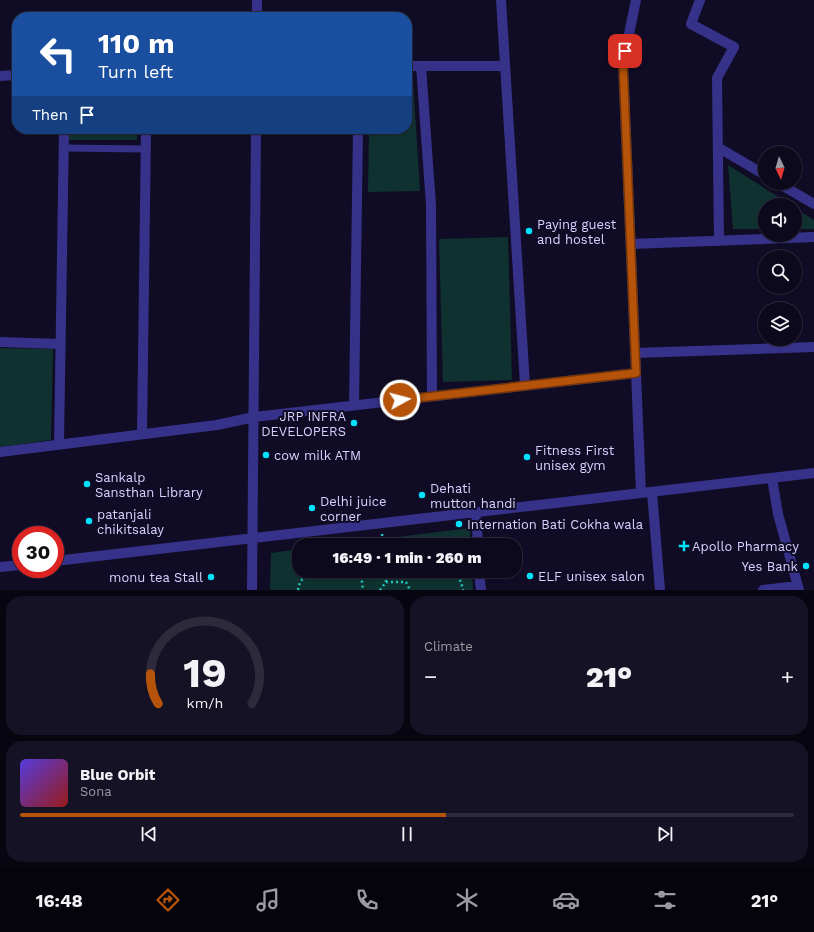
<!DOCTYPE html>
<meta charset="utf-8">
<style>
:root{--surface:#0d091c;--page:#161225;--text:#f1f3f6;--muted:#9a9aa3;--line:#2d2a3b;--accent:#b45309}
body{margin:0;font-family:"Work Sans",sans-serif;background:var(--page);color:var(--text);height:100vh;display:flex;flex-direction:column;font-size:15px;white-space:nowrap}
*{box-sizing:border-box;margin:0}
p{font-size:13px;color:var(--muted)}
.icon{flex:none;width:22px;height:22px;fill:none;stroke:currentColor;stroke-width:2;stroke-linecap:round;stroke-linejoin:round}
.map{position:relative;height:590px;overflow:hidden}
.details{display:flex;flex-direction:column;gap:6px;padding:6px;background:#07050f;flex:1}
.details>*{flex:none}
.guide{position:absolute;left:12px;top:12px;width:400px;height:122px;border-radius:16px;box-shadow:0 1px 3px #0004,0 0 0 1px var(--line);background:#1a4fa0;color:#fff;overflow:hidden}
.needle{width:26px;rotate:175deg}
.tools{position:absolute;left:758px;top:146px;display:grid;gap:8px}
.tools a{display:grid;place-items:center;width:44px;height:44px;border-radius:50%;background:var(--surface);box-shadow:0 1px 3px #0004,0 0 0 1px var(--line);font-size:20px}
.speed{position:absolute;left:12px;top:526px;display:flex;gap:8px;font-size:20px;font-weight:700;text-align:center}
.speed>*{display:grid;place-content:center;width:52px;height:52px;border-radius:50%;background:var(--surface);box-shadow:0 1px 3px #0004,0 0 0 1px var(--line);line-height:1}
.speed .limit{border:6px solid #d22;background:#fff;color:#111}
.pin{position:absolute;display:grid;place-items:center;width:34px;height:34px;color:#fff;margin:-17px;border-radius:8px;box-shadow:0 2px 6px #0006}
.me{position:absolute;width:44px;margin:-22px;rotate:83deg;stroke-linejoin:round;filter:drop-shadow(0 0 3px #0008)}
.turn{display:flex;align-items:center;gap:14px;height:84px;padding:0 20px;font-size:18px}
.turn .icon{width:52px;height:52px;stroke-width:2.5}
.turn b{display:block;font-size:28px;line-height:34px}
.then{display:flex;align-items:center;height:38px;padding:0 20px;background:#0003;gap:8px;font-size:15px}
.big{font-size:30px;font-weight:800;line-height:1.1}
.details .widget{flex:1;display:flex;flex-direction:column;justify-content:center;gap:6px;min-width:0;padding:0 14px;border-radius:16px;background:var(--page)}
.details .dial{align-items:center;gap:0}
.dial svg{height:104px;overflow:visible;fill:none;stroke:var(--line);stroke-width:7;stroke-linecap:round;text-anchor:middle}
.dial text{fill:var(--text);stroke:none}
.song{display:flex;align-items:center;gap:12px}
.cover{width:48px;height:48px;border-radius:6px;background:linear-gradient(135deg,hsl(250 70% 55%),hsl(0 70% 35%))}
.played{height:4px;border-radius:2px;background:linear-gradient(90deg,var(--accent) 55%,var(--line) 55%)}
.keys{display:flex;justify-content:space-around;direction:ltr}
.heat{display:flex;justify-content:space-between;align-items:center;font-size:22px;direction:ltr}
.details .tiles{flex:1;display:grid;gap:6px;grid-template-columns:1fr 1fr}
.widget:last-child{grid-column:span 2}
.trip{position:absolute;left:292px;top:538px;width:230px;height:40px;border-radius:16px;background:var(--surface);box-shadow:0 1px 3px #0004,0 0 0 1px var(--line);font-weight:800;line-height:40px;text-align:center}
.tabs{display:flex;height:64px;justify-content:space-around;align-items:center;background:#05040b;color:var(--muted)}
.tabs .icon{width:28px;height:28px}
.tabs .on{color:var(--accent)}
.tabs b{font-size:18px;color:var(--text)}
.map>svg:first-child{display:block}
.green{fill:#0f3130}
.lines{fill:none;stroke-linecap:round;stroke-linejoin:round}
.path{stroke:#22c3ba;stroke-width:2.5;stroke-dasharray:2 3;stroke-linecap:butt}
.lane{stroke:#36328a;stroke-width:7}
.street{stroke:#36328a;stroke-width:10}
.route-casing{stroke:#753606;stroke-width:10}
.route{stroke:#b45309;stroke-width:7}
.poi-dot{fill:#00e2fd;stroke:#110c26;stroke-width:1.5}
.labels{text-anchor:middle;stroke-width:4;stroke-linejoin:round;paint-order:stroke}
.poi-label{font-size:13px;fill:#d7d2ff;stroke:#110c26;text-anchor:start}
</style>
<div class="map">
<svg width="814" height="590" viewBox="0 0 814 590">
<rect width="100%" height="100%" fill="#110c26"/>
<path class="green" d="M407,80H413L420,191L368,192L369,129H407Z
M69,129H137V140H69Z
M728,165L791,205H765V229H733Z
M795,208L814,220V229H795Z
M508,237L512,380L443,382L439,239Z
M0,348L53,349L51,440L0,447Z
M470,528L471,545H333Z
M299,549V571H472L473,590H270L271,553Z"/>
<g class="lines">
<path class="path" d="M382,534L383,545
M359,571L362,582L363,590
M455,571L461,582L463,590
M386,582H406L410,590
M298,590L300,582L309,571
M380,590L386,582L385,571"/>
<path class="lane" d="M63,148L145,149"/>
<path class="street" d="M501,0L525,385
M636,0L623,63L641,493
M700,0L691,24L734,47L717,78L719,241
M257,17V0
M407,66H505
M421,66L431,205L432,396
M0,76L17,75
M719,148L765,175
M778,183L814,204
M631,244L814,237
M0,342L60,344
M635,353L814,347
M354,405L358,129
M142,434L146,129
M59,444L64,129
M0,452L217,425L254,417L636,373
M772,478L778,514L799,590
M652,492L660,590
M476,512L478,545
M55,561L814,473
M0,567L21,565
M479,571L481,590
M252,590L256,129
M763,590L798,586"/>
</g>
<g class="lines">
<g class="route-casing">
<path id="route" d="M400,400L636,373L623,63L625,51"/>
</g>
<use href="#route" class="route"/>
</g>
<g class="poi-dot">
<circle cx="529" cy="231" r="4"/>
<circle cx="354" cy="423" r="4"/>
<circle cx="266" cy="455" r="4"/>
<circle cx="527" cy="457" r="4"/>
<circle cx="87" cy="484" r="4"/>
<circle cx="422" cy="495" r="4"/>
<circle cx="312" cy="508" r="4"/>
<circle cx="89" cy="521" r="4"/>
<circle cx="459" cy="524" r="4"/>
<path d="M682 540h4v4h4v4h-4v4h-4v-4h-4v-4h4z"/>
<circle cx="806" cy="566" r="4"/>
<circle cx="530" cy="576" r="4"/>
<circle cx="211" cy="577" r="4"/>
</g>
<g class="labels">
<g class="poi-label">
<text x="537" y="229">Paying guest<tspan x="537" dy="15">and hostel</tspan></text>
<text x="346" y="421" text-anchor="end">JRP INFRA<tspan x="346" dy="15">DEVELOPERS</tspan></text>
<text x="535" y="455">Fitness First<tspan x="535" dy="15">unisex gym</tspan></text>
<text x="274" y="460">cow milk ATM</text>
<text x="95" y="482">Sankalp<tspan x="95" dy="15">Sansthan Library</tspan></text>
<text x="430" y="493">Dehati<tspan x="430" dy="15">mutton handi</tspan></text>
<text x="320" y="506">Delhi juice<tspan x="320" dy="15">corner</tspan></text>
<text x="97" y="519">patanjali<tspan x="97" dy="15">chikitsalay</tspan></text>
<text x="467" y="529">Internation Bati Cokha wala</text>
<text x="692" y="551">Apollo Pharmacy</text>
<text x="798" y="571" text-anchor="end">Yes Bank</text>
<text x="538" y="581">ELF unisex salon</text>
<text x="203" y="582" text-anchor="end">monu tea Stall</text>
</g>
</g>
</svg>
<div class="tools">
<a><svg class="needle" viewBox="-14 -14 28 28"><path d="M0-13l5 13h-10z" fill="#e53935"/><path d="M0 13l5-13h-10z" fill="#9a9aa3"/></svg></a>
<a><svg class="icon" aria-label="sound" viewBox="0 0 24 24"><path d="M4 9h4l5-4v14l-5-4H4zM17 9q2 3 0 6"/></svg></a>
<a><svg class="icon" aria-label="search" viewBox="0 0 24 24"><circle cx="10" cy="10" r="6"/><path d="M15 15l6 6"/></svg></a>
<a><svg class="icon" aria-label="layers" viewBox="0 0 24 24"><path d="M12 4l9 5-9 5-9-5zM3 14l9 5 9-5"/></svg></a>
</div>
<div class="speed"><div class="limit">30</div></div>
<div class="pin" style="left:625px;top:51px;background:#d93025"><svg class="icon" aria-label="arrive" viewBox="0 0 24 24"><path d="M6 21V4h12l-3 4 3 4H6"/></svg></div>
<svg class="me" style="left:400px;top:400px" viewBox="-20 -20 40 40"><circle r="17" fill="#b45309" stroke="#fff" stroke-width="3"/><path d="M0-11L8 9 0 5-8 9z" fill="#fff"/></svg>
<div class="trip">16:49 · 1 min · 260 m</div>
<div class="guide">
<div class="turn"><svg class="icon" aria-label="left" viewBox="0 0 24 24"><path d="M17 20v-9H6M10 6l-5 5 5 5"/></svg><div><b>110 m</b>Turn left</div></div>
<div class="then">Then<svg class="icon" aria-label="arrive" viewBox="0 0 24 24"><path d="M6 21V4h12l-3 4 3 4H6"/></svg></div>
</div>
</div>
<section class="details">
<div class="tiles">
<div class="widget dial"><svg viewBox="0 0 100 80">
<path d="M14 69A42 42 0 1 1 86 69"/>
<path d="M14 69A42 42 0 0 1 8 46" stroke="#b45309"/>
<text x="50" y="56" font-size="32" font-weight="700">19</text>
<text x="50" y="72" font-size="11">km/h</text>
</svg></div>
<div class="widget"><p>Climate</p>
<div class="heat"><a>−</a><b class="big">21°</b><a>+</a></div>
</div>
<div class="widget">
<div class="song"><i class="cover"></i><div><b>Blue Orbit</b><p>Sona</p></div></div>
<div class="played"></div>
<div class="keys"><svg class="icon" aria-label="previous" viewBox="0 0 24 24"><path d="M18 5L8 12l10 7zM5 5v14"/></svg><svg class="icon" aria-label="pause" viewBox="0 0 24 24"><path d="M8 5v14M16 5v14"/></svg><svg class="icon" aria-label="next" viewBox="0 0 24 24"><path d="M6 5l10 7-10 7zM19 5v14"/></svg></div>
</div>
</div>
</section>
<nav class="tabs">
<b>16:48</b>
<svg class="icon on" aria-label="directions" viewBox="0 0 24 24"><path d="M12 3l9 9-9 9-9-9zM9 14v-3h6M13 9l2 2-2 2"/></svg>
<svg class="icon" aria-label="music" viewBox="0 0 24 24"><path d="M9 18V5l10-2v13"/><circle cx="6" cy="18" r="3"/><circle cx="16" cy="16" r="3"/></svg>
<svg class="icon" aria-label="phone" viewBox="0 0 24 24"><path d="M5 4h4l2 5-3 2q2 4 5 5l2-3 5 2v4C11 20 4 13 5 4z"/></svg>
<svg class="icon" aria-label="climate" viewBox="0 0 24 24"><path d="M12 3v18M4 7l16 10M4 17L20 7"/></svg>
<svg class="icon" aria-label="car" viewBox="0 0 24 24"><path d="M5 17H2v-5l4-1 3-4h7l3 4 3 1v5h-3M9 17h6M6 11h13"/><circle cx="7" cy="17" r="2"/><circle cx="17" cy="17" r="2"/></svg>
<svg class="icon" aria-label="filters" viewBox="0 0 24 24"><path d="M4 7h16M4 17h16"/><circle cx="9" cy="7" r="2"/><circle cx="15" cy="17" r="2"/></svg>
<b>21°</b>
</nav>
